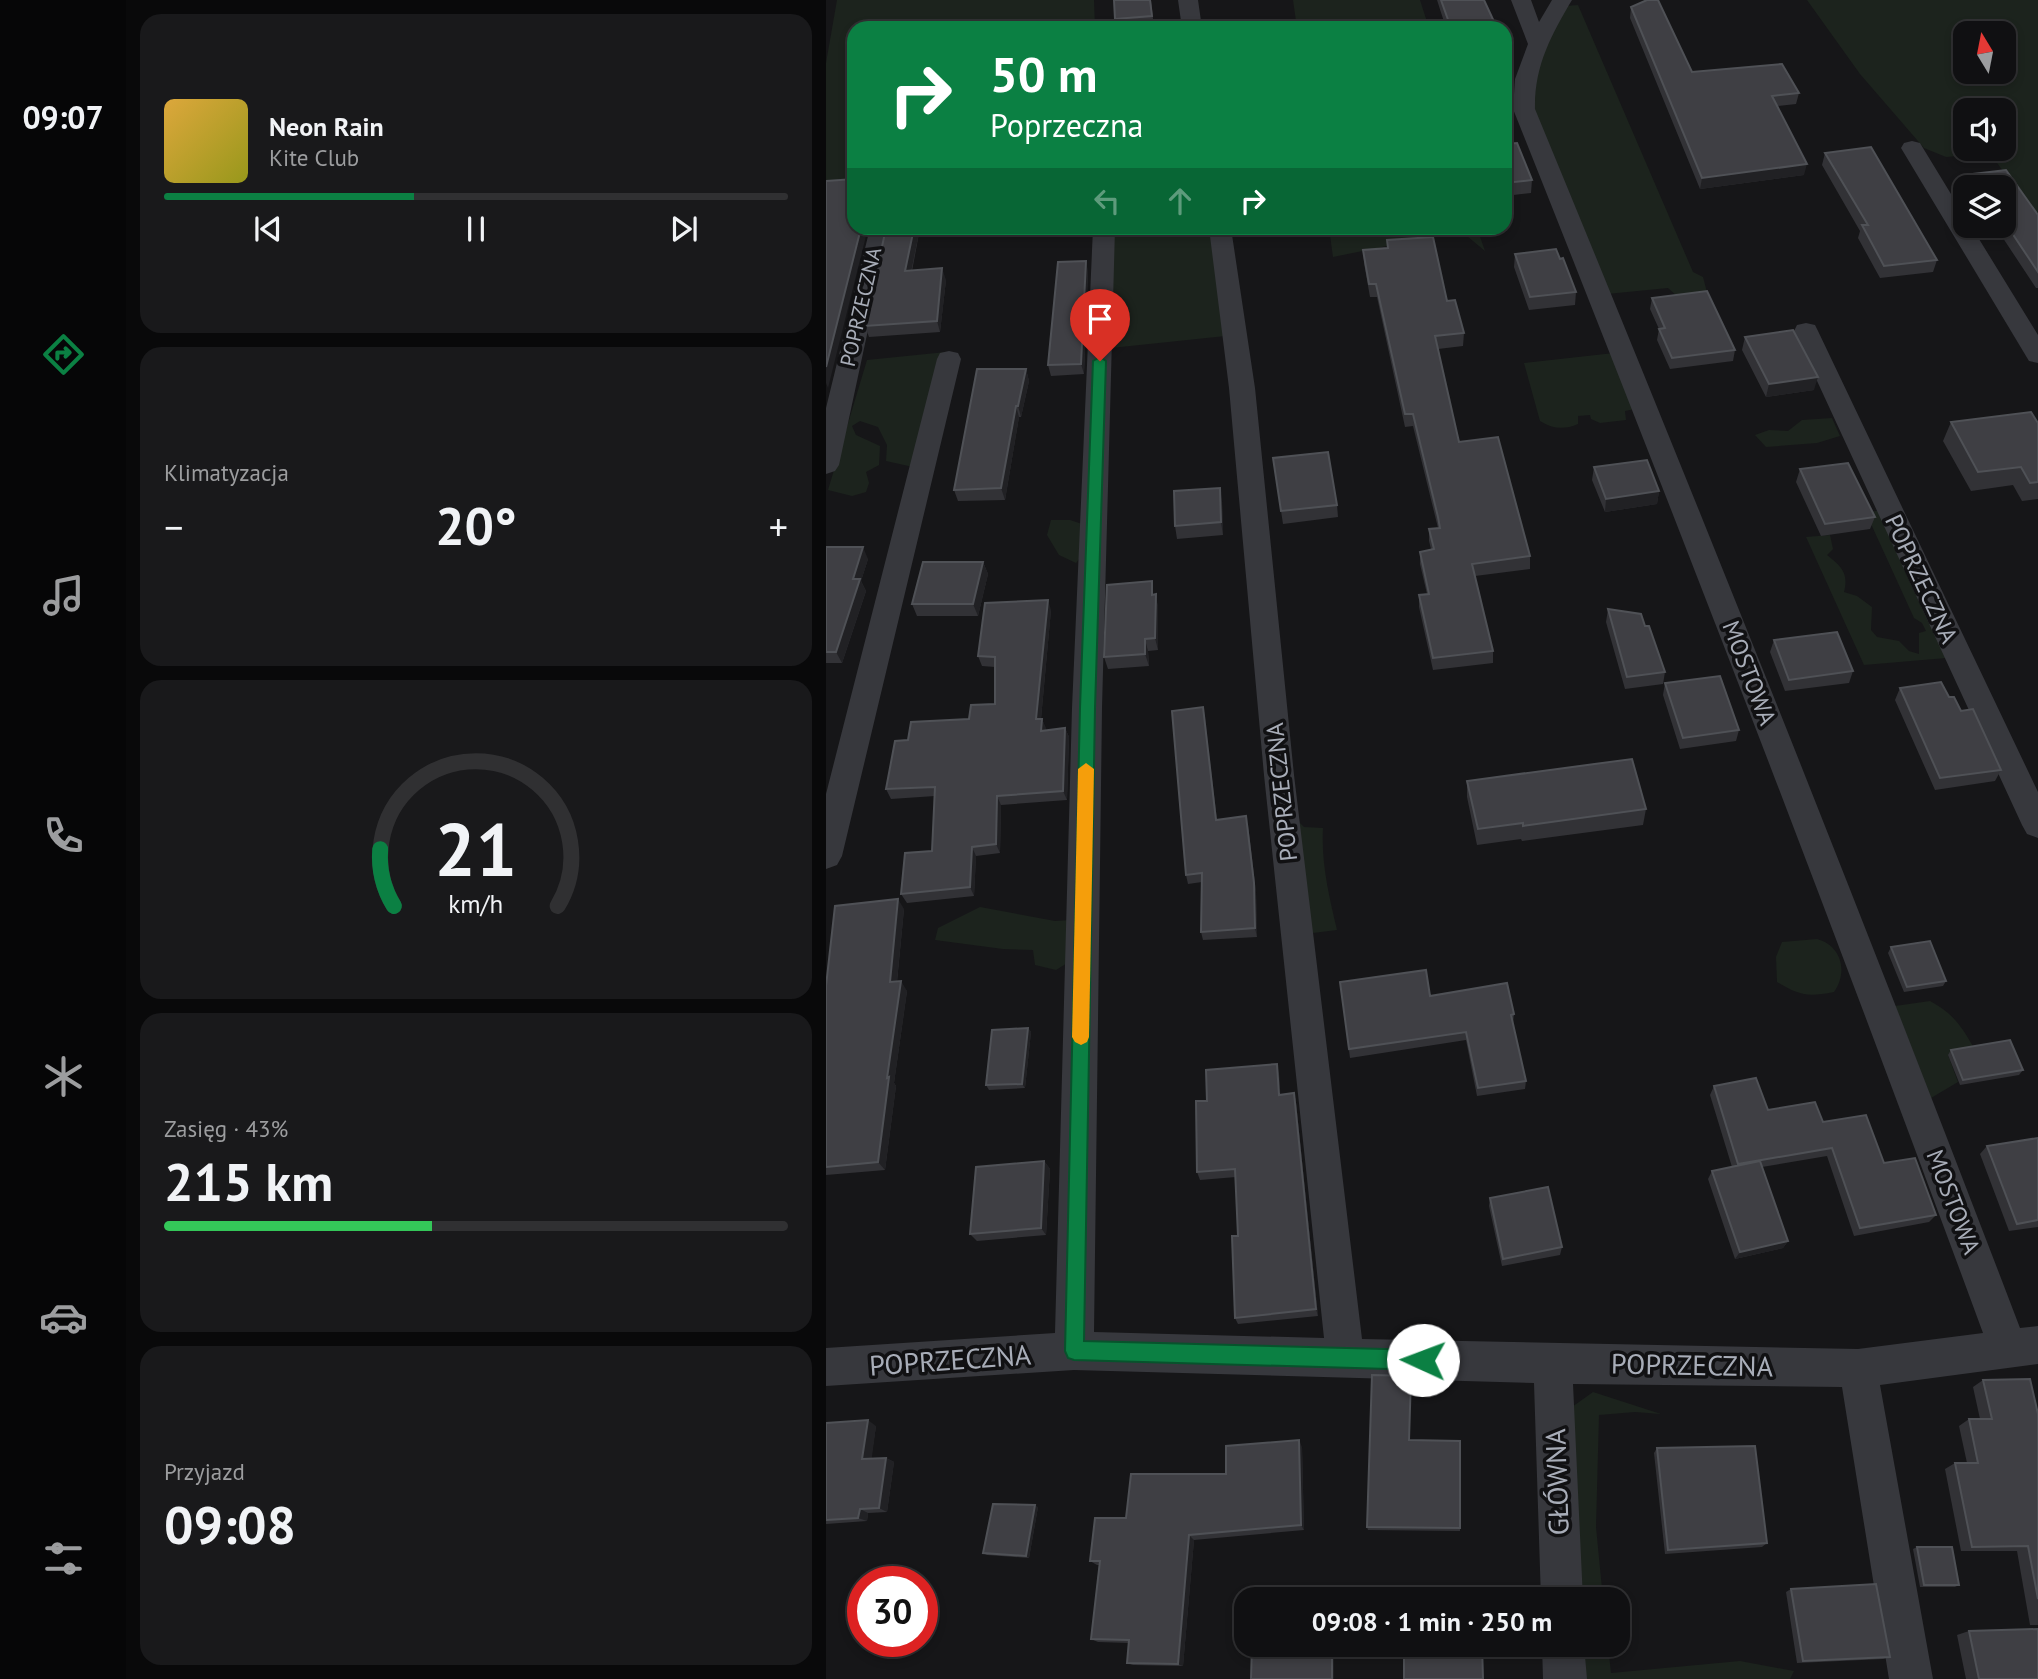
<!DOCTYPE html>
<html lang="pl">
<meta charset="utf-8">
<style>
:root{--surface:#101012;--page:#19191b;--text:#f1f3f6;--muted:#9c9d9f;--line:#303032;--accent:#0b8043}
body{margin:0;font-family:"PT Sans",sans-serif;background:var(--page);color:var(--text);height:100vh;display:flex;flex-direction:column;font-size:26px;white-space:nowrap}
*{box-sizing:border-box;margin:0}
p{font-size:23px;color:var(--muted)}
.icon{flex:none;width:38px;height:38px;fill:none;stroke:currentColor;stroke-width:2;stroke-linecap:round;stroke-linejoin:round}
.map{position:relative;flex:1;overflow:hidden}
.sheet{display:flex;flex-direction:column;gap:14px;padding:14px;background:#09090a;width:700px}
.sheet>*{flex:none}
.top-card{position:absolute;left:21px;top:21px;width:665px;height:214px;border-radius:21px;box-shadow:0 4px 10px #0003,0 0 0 2px var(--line);background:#0b8043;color:#fff;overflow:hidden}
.needle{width:46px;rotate:350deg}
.buttons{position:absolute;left:1127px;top:21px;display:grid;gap:14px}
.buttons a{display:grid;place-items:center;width:63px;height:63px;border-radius:14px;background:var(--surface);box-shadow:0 4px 10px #0003,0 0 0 2px var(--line);font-size:35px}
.speed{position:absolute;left:21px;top:1566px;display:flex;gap:14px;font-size:35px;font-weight:700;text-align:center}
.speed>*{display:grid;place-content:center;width:91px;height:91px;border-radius:50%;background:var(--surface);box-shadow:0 4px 10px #0003,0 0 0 2px var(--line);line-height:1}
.speed .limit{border:10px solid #d22;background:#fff;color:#111}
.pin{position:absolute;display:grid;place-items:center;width:60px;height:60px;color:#fff;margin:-72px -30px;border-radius:50% 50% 50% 0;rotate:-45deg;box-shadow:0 0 7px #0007}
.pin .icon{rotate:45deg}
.me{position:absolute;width:77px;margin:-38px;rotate:272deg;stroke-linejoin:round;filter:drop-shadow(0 0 5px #0008)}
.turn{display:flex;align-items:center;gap:24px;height:147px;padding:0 28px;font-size:32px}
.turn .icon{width:91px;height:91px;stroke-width:2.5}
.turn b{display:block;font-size:49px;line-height:60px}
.lanes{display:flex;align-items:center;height:66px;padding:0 28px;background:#0003;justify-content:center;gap:35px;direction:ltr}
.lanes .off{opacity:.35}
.big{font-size:52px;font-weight:600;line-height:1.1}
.sheet .card{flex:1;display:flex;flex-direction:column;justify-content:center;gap:10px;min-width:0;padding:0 24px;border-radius:21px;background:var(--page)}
.sheet .dial{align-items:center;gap:0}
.dial svg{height:182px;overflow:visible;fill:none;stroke:var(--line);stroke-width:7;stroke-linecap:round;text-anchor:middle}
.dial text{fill:var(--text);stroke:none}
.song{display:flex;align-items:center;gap:21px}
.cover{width:84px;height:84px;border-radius:10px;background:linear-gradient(135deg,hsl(40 70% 55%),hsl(60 70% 35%))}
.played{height:7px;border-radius:4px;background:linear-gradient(90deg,var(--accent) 40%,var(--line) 40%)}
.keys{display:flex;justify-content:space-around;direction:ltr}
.heat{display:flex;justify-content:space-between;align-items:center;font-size:38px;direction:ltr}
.charge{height:10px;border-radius:5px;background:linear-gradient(90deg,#34c759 43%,var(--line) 0)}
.trip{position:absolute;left:408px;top:1587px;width:396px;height:70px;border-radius:21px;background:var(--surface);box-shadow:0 4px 10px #0003,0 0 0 2px var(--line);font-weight:600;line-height:70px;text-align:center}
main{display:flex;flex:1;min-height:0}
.dock{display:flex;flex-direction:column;width:126px;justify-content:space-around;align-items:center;background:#060607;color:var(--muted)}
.dock .icon{width:49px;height:49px}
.dock .active{color:var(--accent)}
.dock b{font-size:32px;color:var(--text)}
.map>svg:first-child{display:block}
.green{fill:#1c231d;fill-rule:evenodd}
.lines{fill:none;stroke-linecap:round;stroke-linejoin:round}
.street{fill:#37383d;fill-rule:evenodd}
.wall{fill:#323236}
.shaded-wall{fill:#212124}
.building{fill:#3f3f44;stroke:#4f5156;stroke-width:2}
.route{fill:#0b8043;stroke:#07532c;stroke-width:2}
.slow{fill:#f59e0b}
.labels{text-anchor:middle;stroke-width:7;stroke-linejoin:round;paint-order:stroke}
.far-street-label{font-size:21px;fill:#a8adb8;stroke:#111113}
.street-label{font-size:24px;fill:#a8adb8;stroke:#111113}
.near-street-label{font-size:28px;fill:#a8adb8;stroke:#111113}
</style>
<main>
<nav class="dock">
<b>09:07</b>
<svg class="icon active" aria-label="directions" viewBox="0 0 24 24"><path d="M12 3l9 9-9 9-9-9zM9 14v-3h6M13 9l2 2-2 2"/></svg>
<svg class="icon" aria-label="music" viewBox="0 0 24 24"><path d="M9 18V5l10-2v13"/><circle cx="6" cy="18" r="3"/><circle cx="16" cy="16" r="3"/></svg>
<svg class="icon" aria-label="phone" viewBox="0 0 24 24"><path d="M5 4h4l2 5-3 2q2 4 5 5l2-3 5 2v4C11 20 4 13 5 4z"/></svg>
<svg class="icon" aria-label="climate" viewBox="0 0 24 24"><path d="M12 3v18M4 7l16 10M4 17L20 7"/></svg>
<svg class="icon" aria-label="car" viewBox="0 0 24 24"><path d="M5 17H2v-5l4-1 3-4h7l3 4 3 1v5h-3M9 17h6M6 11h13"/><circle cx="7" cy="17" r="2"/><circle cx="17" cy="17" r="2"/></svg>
<svg class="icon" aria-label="filters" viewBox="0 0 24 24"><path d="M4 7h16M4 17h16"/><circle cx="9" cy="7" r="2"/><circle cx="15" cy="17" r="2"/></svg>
</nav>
<section class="sheet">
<div class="card">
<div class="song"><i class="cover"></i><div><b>Neon Rain</b><p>Kite Club</p></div></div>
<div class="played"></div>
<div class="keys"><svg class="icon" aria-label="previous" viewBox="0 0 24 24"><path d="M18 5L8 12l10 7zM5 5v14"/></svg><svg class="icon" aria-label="pause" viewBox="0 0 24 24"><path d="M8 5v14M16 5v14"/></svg><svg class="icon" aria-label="next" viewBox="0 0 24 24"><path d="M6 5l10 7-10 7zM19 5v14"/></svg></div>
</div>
<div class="card"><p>Klimatyzacja</p>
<div class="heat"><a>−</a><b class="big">20°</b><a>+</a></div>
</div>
<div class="card dial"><svg viewBox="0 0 100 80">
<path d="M14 69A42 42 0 1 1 86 69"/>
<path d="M14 69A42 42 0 0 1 8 44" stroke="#0b8043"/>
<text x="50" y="56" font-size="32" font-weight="700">21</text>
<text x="50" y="72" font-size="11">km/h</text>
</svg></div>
<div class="card"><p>Zasięg · 43%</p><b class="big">215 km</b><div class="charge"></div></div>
<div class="card"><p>Przyjazd</p><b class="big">09:08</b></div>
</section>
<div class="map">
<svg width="1212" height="1679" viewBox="0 0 1212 1679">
<rect width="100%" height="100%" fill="#161618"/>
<path class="green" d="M11,0H268L269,28H80L79,21L78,28H28V188L0,189V63Z
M467,0H594L603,28H471Z
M981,0H1212V215L1209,216L1164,153L1120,157L1098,148L1034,74ZM1139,33H1178V72H1139ZM1139,110H1178V149H1139Z
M752,5L867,272L877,277L882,296H851L842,288L781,294C764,254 700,125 704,89C707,60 727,31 740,6Z
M279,228H394L409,335L285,348Z
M503,228H651L659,251L635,231L507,257Z
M120,352L87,467L60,461L61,445L52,427L34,421L26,426L30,435L54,446L53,465L40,472L43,483L40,492L26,496L2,490L41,360Z
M788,353L809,409L799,411L800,420L774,423L765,419L764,415L752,416V424C738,430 727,429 714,421L698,363Z
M1006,418L1014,436L991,443L940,447L929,435L943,430L962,431L976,420Z
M1059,509L1132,657L1038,665L980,537L1004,535L1007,549L1001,555C1015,566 1023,573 1018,592L1031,596L1046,607L1045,630L1051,637L1073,641L1083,651L1093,654V633L1100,631L1096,623L1088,618L1040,513Z
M225,520H244L259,525L258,553L250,563L233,555L221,535Z
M465,814L478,827L497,828C495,863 503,896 511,930L487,933L469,915Z
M154,907L229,921L246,920V960L230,970L209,965L207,950L177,949L109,940L112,928Z
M991,939C1016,946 1022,972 1008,992C982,997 974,996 951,982L950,957L956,942Z
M1104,1001C1127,1013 1137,1028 1149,1050L1122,1055L1132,1082L1105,1098L1069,1006Z
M767,1392L835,1414L809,1412L773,1415L770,1527L777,1599H746L739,1412Z
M749,1645H782L785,1673L914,1661L968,1671L964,1679H752Z"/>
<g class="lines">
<path class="street" d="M352,0H372L376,28H356Z
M685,0H705L713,22L726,0H746C725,35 708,67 709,109C876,513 1038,919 1194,1328L1212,1326V1364L1054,1385L1107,1679H1063L1016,1387L747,1384L757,1600H715L708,1383L248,1370L0,1386V1348L229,1333L246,708L267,228H289L276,708L268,1332L498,1338L438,775L403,388L383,228H405L429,388L468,775L536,1339L1032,1349L1157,1333C1006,922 849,515 687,109L689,79L702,44Z
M1086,141L1094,143L1097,148L1139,217V226H1145L1212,335V363L1203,361L1075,148L1078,143Z
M44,228H60L63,232L13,465L9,471L0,474V408Z
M980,323L989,325L992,331L1212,792V838L1201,834L1196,825L968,331L971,325Z
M123,351L132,353L135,359L16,856L11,865L0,869V794L111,359L114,353Z
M716,1645H758L761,1679H717Z"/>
</g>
<path class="wall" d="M325,0L328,28H290L289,19Z
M611,0H658L671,28H620Z
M805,7L866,72L973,93L970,104L951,106L978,175L874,189L804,18Z
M679,144L706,180L705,193L679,196Z
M999,153L1111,260L1107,272L1054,278L1032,238L1034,231L996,165Z
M1180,170L1212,215V288H1210L1169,226H1178V187H1143L1142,186L1146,174Z
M94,228L86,271L120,280L114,332L43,337L39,326Z
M561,240L621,301L638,333L637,346L612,349L633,442L704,556V569L649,576L667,651V663L607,670L593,607V595L601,594L594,564V552L605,549L603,541V529L612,528L587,426L579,427L551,297H544L538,263L537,250L561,248Z
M689,254L734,259L750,292L749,305L703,310L688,267Z
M262,271L258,374L225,376L222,365Z
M826,298L909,350L907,361L844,369L831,340L833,329L824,309Z
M919,337L988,390L940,397L916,350Z
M200,369L203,381L195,417H193L179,500L132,501L128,490Z
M1125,422L1212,423V499L1196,501L1187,485L1145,491L1117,441Z
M447,458L511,505L512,517L457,524Z
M768,467L833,491L831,504L779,512L766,480Z
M974,469L1049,517L1044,529L995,536L970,482Z
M396,501L397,535L351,539L349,526Z
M0,547L42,559L35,581L40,591L16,663H0Z
M157,562L162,574L152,616H91L86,604Z
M329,594L332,607V650L322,651L323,666L282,669L278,657Z
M782,609L819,626L839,672L837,684L799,689L780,622Z
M225,610L215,719H216L220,730L239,728L243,737L241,800L175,805L174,853L150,856L148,896L81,903L75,894L106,851L109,796L65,799L60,789L143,719L169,704V667L156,666L152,656Z
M948,640L1027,671L1023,683L959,691L944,652Z
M839,683L913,730L910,741L854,749L837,695Z
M1074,688L1123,697L1135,711L1175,770L1169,781L1109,790L1069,700Z
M377,707L391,820L422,825L430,892L431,937L377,940L375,932L376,882L362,884L360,875Z
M641,781L820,809L817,825L696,841L695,839L651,845L641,797Z
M78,909L71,982L81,991L68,1083L70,1086L59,1170L0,1175V986Z
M1065,947L1120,981L1117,986L1078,992L1062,953Z
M514,982L604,996L688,1014L687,1023L700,1081L699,1089L651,1096L640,1040L524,1058Z
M202,1028L205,1032L199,1088L163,1090L160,1085Z
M1125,1050L1197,1070L1193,1075L1134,1085L1122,1055Z
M453,1073L454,1095L468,1093L470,1102L492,1316L412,1324L409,1318L412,1236L410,1177L374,1180L371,1172L381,1101Z
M888,1086L942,1110L997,1122L1058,1163L1110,1215L1103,1222L1028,1236L1001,1156L936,1167L962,1241L957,1248L909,1259L882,1179L886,1171L906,1167L884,1095Z
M1212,1138V1227L1183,1231L1154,1154L1161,1146Z
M218,1161L224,1169L220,1235L151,1241L144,1234Z
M664,1198L736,1247L734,1255L676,1266L663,1206Z
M1157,1380L1212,1414V1625H1204L1191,1551H1135L1119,1469L1129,1463H1141L1133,1426L1143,1419H1154L1147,1387Z
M0,1423L50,1426L45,1459L60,1458L68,1462L61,1512L42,1513L41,1521L0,1524Z
M584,1440L634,1528V1531L542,1530L541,1527Z
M476,1447L478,1530L368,1540L357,1666L307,1665L301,1663L303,1643L272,1642L265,1639L273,1565H271L264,1561L300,1518L400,1474Z
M831,1448L941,1543L936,1547L839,1554L828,1453Z
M212,1507L203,1558L161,1555L157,1553Z
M1091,1547L1133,1585L1129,1587H1094L1087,1549Z
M965,1589L1064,1657L1057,1659L971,1663L960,1592Z
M1143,1631L1212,1679H1140L1131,1635Z"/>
<path class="shaded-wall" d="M981,164L978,175L874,189L876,178Z
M35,228H42L2,388L0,383V367Z
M88,228H94L83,282L79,271Z
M260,261L262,271L258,374L255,364Z
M116,268L120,280L114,332L111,321Z
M200,369L203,381L195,417L192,406Z
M992,377L988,390L940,397L943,384Z
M190,406L193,417L179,500L175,488Z
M394,488L396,501L397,535L395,522Z
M833,491L831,504L779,512L780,499Z
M37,547L42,559L35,581L40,591L16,663L10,652L27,579Z
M157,562L162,574L152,616L147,604Z
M330,594L332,607V650L329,638Z
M222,600L225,610L214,729L210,719Z
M319,639L322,651L323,666L319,654Z
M377,707L379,716L392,829L390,820Z
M216,719L220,728L219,740L215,731Z
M239,728L243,737L241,800L237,791Z
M171,796L175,805L174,853L170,844Z
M420,816L430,892L431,937L429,928Z
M146,847L150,856L148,896L144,887Z
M72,899L78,909L70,991L64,982Z
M75,981L81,991L68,1083L70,1086L59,1170L52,1162L61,1078Z
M202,1028L205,1032L199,1088L196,1084Z
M451,1064L453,1073L455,1104L453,1095Z
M468,1093L470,1102L492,1316L490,1309Z
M218,1161L224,1169L220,1235L215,1228Z
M962,1241L957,1248L909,1259L914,1252Z
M42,1420L50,1426L45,1464L36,1459Z
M473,1440L476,1447L478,1530L475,1525Z
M60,1458L68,1462L61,1512L53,1508Z
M209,1505L212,1507L203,1558L200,1556Z
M34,1509L42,1513L41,1521L32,1518Z
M363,1535L368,1540L357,1666L352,1664Z
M506,1645H508V1679H506Z"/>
<path class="building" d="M288,0H324L326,16L289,19Z
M615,0H658L671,28H625Z
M821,0H832L866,72L956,64L973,93L946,96L981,164L876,178L805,7Z
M691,143L706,180L679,183V144Z
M1045,147L1111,260L1058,266L1036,225H1042L999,153Z
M1180,170L1212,215V272L1178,221V187H1155L1146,174Z
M28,179V228H35L0,367V181Z
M60,228H88L79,271L116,268L111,321L39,326Z
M607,237L621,301L629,300L638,333L609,336L633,442L672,437L704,556L646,564L667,651L607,658L593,595L603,594L594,552L608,549L603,529L614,528L612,517L587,414H579L550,284H543L537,250L562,248L561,240Z
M730,249L734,259L737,258L750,292L704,297L689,254Z
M260,261L255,364L222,365L232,262Z
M881,291L909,350L846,358L833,329L839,328L826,298Z
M967,330L992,377L943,384L919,337Z
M151,369H200L192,406H190L175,488L128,490Z
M1205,412L1212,423V482L1204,483L1195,467L1152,472L1125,422Z
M502,452L511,505L455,511L447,458Z
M821,460L833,491L780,499L768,467Z
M1022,463L1049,517L999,524L974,469Z
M394,488L395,522L349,526L348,491Z
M0,547H37L27,579H34L10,652H0Z
M97,562H157L147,604H86Z
M326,581V595L330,594L329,638L319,639V654L278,657L281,585Z
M222,600L210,719H216L215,731L239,728L237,791L171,796L170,844L146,847L144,887L75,894L79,853L106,851L109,787L60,789L69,741L82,740L85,722L143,719L145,705L169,704V657L152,656L159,603Z
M782,609L815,614L819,626H823L839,672L801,677Z
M1011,632L1027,671L963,680L948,640Z
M894,676L913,730L857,738L839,683Z
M1115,682L1123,697H1128L1135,711L1147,709L1175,770L1114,778L1074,688Z
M377,707L390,820L420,816L428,883L429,928L375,932L376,873L360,875L346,711Z
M806,759L820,809L697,826V823L652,829L641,781Z
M72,899L64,982L75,981L61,1078L63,1077L52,1162L0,1167V986L9,906Z
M1104,941L1120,981L1081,987L1065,947Z
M600,970L604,996L681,983L688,1014L685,1015L700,1081L652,1088L640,1032L523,1049L514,982Z
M202,1028L196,1084L160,1085L166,1030Z
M1184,1040L1197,1070L1137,1080L1125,1050Z
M451,1064L453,1095L468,1093L490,1309L409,1318L406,1236H412L409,1169L371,1172L370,1101H381L380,1070Z
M930,1078L942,1110L989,1102L997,1122L1040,1115L1058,1163L1089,1158L1110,1215L1034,1228L1006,1148L912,1164L888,1086Z
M1212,1138V1220L1191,1224L1161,1146Z
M218,1161L215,1228L144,1234L150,1167Z
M934,1161L962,1241L914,1252L886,1171Z
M722,1187L736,1247L677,1259L664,1198Z
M546,1375L585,1376L583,1440L634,1441V1528L541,1527Z
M1204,1379L1212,1414V1599L1202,1546L1146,1547L1129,1463H1152L1143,1419H1166L1157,1380Z
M42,1420L36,1459L60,1458L53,1508L34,1509L32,1518L0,1520V1423Z
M473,1440L475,1525L363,1535L352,1664L301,1663L303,1640L265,1639L274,1561H264L269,1518H300L305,1474H400V1446Z
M929,1446L941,1543L842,1550L831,1448Z
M167,1504L209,1505L200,1556L157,1553Z
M1091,1547H1126L1133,1585H1098Z
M1050,1584L1064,1657L977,1661L965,1589Z
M1212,1629V1679H1153L1143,1631Z
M426,1645H506V1679H425Z
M578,1645H656L657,1679H578Z"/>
<path class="route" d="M274,357L280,361L269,708L258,1341L597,1350L604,1353L607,1360L604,1367L597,1370L248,1360L242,1358L239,1351L254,708L267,361Z"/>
<path class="slow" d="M260,763L268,769L263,1037L261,1042L255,1045L249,1042L246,1037L252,769Z"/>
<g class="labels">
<g class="far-street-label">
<text transform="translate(35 307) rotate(-77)" y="7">POPRZECZNA</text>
</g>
<g class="street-label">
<text transform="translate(1095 579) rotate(65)" y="8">POPRZECZNA</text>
<text transform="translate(923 673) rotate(69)" y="8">MOSTOWA</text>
<text transform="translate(456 792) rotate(-96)" y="8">POPRZECZNA</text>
<text transform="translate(1127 1202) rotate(69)" y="8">MOSTOWA</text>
</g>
<g class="near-street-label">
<text transform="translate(124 1360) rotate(-4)" y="10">POPRZECZNA</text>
<text transform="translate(866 1365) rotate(1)" y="10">POPRZECZNA</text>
<text transform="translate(731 1482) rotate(-92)" y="10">GŁÓWNA</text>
</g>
</g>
</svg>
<div class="buttons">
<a><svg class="needle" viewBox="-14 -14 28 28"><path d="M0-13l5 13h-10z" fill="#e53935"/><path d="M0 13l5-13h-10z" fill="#9c9d9f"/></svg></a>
<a><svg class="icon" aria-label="sound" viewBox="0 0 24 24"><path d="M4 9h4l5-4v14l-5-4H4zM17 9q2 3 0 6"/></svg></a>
<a><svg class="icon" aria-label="layers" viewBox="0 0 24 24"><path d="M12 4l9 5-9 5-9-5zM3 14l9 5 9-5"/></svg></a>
</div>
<div class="speed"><div class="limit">30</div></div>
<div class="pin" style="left:274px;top:361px;background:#d93025"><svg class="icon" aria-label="arrive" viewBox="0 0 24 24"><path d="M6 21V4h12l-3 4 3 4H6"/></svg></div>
<svg class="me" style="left:597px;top:1360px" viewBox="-20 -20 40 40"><circle r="19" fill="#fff"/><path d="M0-13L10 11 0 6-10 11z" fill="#0b8043"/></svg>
<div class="trip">09:08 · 1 min · 250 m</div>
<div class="top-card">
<div class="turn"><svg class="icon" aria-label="right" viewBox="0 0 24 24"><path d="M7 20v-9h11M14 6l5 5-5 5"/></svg><div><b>50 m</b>Poprzeczna</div></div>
<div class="lanes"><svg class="icon off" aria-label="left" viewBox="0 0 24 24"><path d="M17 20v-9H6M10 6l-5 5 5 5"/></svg><svg class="icon off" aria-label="ahead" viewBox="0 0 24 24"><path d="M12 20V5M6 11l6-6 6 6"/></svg><svg class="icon" aria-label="right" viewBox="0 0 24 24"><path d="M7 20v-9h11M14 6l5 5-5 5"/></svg></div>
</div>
</div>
</main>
